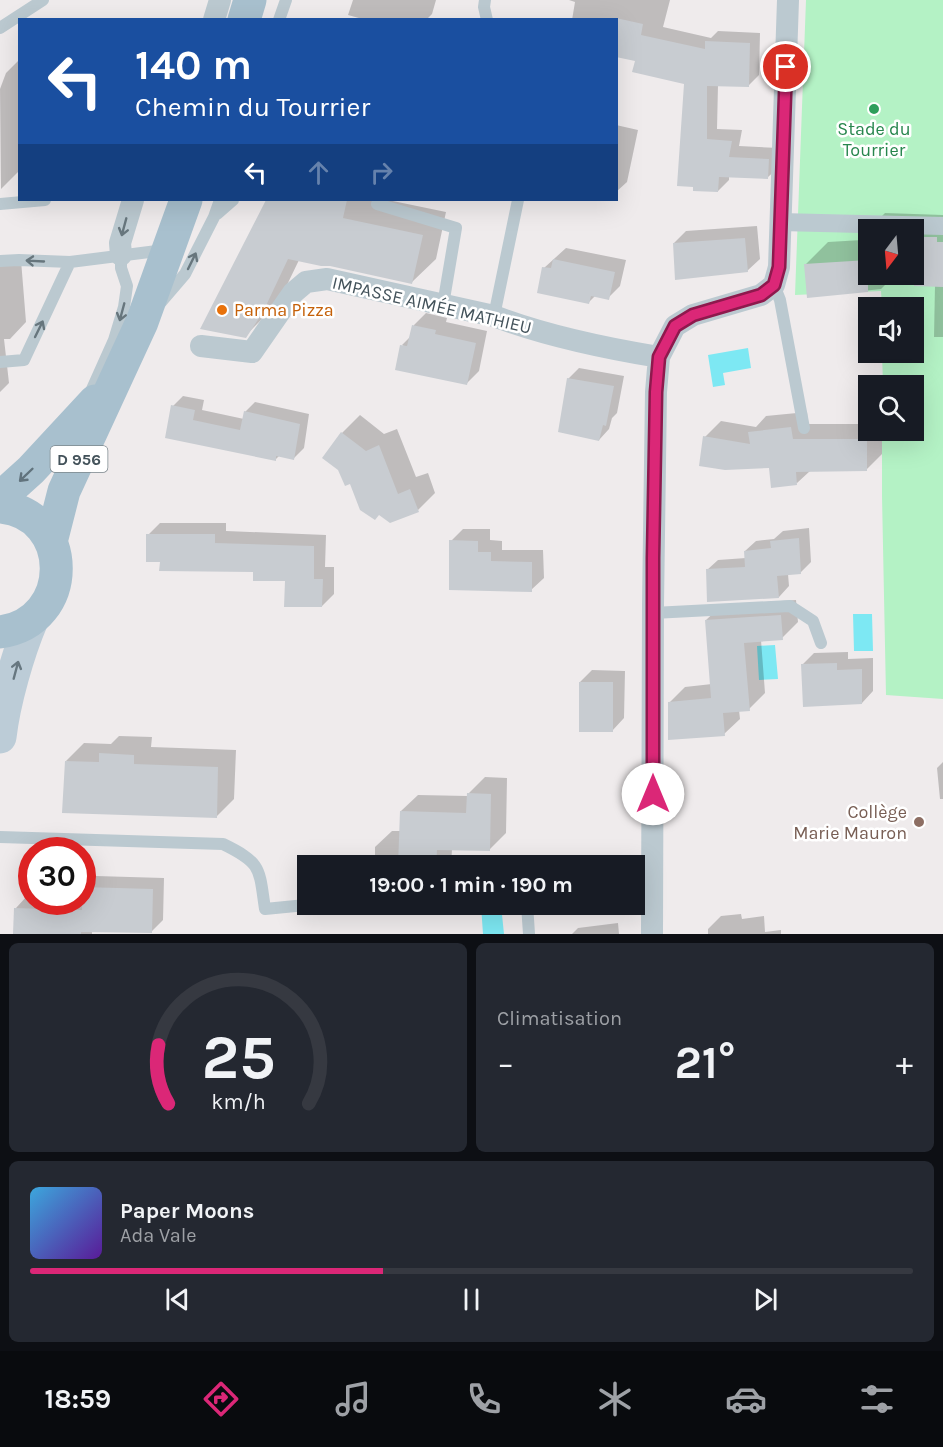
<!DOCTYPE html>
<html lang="fr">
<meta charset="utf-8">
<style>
:root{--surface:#171b24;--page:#242831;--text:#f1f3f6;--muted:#9ea1a6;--line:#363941;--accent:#db2777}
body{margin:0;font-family:Karla,sans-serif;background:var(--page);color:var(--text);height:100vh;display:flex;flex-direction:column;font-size:22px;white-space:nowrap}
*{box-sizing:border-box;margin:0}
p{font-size:20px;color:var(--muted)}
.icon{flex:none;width:33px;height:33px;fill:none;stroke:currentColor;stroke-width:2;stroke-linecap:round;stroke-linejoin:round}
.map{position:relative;height:934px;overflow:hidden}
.drawer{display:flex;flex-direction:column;gap:9px;padding:9px;background:#0d0f14;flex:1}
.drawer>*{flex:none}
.hud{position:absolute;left:18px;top:18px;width:600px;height:183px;border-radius:0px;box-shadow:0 6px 24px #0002;background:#1a4fa0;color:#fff;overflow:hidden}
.needle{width:39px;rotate:196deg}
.tools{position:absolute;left:858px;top:219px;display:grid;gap:12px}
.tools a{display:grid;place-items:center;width:66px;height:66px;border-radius:0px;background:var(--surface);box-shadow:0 6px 24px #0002;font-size:30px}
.speed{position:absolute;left:18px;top:837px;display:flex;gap:12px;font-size:30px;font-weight:700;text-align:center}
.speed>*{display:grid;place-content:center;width:78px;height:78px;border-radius:50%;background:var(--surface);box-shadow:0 6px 24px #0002;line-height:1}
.speed .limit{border:9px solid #d22;background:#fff;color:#111}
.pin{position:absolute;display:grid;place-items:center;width:51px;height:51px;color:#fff;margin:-26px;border:3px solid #fff;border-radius:50%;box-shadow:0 2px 6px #0007}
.me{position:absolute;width:66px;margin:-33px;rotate:0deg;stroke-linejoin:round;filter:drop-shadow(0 0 4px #0008)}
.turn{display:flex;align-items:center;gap:21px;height:126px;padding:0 18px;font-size:27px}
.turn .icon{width:78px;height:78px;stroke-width:2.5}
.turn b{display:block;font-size:42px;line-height:51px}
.lanes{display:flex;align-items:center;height:57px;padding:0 18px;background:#0003;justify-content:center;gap:30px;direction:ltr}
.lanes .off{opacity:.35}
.big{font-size:45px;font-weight:700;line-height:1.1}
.drawer .tile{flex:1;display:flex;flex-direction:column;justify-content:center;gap:9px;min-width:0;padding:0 21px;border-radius:9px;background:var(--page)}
.drawer .dial{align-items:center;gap:0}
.dial svg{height:156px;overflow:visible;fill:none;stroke:var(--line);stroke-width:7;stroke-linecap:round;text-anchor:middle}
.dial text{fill:var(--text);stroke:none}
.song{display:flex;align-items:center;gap:18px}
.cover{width:72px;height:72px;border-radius:9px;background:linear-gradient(135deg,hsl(200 70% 55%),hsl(270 70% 35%))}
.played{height:6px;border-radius:3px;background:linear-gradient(90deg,var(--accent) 40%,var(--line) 40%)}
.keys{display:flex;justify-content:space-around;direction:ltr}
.heat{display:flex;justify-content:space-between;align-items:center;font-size:33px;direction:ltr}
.drawer .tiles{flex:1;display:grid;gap:9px;grid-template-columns:1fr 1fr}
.tile:last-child{grid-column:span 2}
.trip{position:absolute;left:297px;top:855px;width:348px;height:60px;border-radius:0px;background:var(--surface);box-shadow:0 6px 24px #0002;font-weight:700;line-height:60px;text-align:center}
.tab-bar{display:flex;height:96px;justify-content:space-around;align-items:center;background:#090b0e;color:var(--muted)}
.tab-bar .icon{width:42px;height:42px}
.tab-bar .current{color:var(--accent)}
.tab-bar b{font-size:27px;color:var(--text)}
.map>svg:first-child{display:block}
.green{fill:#b4f2c5;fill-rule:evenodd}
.water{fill:#7de8f3}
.shadow{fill:#0003;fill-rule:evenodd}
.building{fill:#c8ccd1}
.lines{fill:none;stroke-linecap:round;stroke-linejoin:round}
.service{stroke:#bbc9d0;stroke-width:12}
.pedestrian{stroke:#bbc9d0;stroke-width:18}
.minor{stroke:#bbc9d0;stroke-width:22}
.secondary{stroke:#bcccd7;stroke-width:33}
.primary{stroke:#a8c0ce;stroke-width:33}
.oneway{stroke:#67767d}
.oneway2{stroke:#61737d}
.oneway3{stroke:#677780}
.route-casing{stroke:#8e194d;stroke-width:15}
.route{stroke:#db2777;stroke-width:10}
.leisure-dot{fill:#2e9e5b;stroke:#fff;stroke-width:2}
.food-dot{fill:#e8710a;stroke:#fff;stroke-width:2}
.education-dot{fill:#8d6e63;stroke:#fff;stroke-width:2}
.labels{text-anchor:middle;stroke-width:5;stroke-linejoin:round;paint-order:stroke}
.shield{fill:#fff;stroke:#7b868c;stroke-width:1.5}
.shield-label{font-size:16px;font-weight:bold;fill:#43525a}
.leisure-label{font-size:18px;fill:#27864d;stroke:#fff}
.street-label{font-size:18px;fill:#43525a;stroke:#fff}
.food-label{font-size:18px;fill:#c56008;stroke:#fff;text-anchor:start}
.education-label{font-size:18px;fill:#785e54;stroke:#fff;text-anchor:end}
</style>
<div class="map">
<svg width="943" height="934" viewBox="0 0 943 934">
<rect width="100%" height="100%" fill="#efebec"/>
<path class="green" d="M806,0H943V699L886,695L882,496V431L914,430V386L883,385L882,353L914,352V308L882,307L881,291L795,295ZM868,230H914V274H868Z"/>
<path class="water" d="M748,348L751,368L723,373L725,385L713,387L708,355Z
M853,614H872L873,651H854Z
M775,645L778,679L759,680L757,646Z
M481,905H501L504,934H483Z"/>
<path class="shadow" d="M353,0H436L432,14L426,20H366L348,15Z
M569,0H670L663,27L711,38L718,31L760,33L759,75L748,86L718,85L717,129L742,130L739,146L779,148V167L768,177L729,176V180L718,191L686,83L636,60L616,20H572L575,2Z
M20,59V170L1,189L0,89L6,73Z
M616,125L638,130L627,182L616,192Z
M267,200H388L446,212L436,259L412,282L330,264L299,260L286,287L269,312L245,336L203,328Z
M885,213L943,215V337H934L935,285L887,283L881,289L808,297L806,264L828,242L862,240V236ZM868,230H914V274H868Z
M757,226L760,259L747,271L674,243L686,231Z
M566,248L626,260L620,286L608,298L596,295L589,302L544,268Z
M21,260L26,322L10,339H4L9,383L0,392V262Z
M426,313L447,318L446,322L487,331L479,371L467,383L402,345L411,336L414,325Z
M579,368L624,376L617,413L612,418L609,429L599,440L568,379Z
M183,396L204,400L202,410L244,419L245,412L255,402L309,414L304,448L294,458L280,455L276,459L167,437L173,406Z
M807,412L808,424H868V430H882V454L866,470L810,471L797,483L770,466L705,437L721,421L756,427L766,416Z
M360,415L384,434L397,429L416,477L428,473L435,493L418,510L351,482L340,469L324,457L342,433Z
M160,523H226V531L326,535L325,567H334V594L322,606L286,580L255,570L161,560L148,535Z
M809,528L811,562L800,573L788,574L789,586L779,597L707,570L718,560L746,558L745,551L756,541L774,539L783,531Z
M463,529H490V540L502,541V550H543L544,578L531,590L451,541Z
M796,600L798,622L782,638L761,640L765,693L749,709L739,710L740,719L724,734L669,703L685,687L712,684L706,620L722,605Z
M848,652V659L873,658V691L862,703L802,665L814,653Z
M592,670L625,671L624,718L612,731L580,682Z
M119,736L152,737L151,747L236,750L234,799L216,817L66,761L84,743L111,744Z
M943,762V799H940L937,768Z
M485,777L507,778L506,833L489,850L452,849L451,866H375V847L392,831H401V811L418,795L468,796V794Z
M96,876L164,878L163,920L151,932L92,930V934H15L16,908L27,896L32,897V902H82L84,887Z
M741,914L742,919L764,916L765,932L781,930V934H708V929L721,916Z
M618,923L619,934H572L578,928Z"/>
<path class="building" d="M616,18L643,24L641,35L705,49V41L750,43L749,87L707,86V139L732,141L729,157L769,159L768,179L719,177L718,192L693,191V187L677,186L684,84L632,72L635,61L616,57Z
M266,200H347L343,218L423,235L412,284L330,266H321L288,259L263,312L246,338L200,329Z
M914,237H937V242H943V287L914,286Z
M745,238L748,272L675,280L673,243Z
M553,259L615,272L609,300L591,296L589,304L537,293L542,267L551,268Z
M868,260V292L807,298L804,264Z
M412,325L436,330L435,334L476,343L467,385L395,370L400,345L407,346Z
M567,378L614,386L606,426L603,425L599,441L558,432Z
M171,405L195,410L193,420L240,430L244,411L300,424L294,460L276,456V461L165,438Z
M791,427L793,439H867V471L796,472L797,485L771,488L769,468L725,470L699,466L703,436L750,444L748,432Z
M341,432L366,451L379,445L398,494L410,489L419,512L390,523L379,515L375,520L360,510L350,484L345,486L338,470L322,458Z
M146,534H215V543L314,546V579H323L322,607H284L285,581H253V572L159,571L160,562H146Z
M799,538L801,574L777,576L779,598L707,602L706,569L745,567L744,551L771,548L770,541Z
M449,540L478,541V552H491V561L532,562V592L449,590Z
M781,615L783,640L744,643L750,711L723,713L725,736L668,740V702L711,698L705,620Z
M837,663V670L862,669V704L803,707L801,664Z
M579,682H613V732H579Z
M99,753L134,755V764L218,767L217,818L62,813L65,761L99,762Z
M467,793L491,794L490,851L437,850L436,866H398L400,811L466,813Z
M82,887L153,889L152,933L81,932V934H13L14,908L82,910Z"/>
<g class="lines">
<path class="service" d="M485,0L484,7L487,20
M279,20L286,0
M0,28L43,0
M0,204L45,200
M377,204L456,228L443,305
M217,214L233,200
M0,261L19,260L70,262L157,251L165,248
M774,285L780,300L804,428
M161,302L185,274L214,217L220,200
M494,316L518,200
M0,362L24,360L70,262
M88,398L114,340L124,307L127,286L121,268V255
M653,613L790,606L813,621L821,643
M0,837L223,844C262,863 259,868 265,909L316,904
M527,904L529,934"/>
<path class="pedestrian" d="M780,222L943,226"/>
<path class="minor" d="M214,20L220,0
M121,255L120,243L133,200
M201,346L252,352L293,293L306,282L327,279L494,316C546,336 604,348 659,357
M652,934L653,605L656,392L659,357L675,326L693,315L761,295L774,285L779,267L788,0"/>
<path class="secondary" d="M0,737C4,702 18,653 32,620"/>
<path class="primary" d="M244,20L250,0
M0,498L31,470L95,401
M0,507C75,514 75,622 0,632
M51,542L64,491L142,322L186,200"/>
</g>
<defs><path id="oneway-shaft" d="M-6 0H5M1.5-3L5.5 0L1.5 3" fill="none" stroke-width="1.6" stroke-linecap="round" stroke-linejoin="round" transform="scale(1.5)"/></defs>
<g class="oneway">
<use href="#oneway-shaft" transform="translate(124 227) rotate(105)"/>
<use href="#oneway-shaft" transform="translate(35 261) rotate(-177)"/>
<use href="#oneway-shaft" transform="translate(192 261) rotate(-64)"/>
<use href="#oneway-shaft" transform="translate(122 312) rotate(105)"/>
<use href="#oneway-shaft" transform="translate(39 329) rotate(-64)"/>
</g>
<use class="oneway2" href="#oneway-shaft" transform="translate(26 475) rotate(136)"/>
<use class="oneway3" href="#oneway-shaft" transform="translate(16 670) rotate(-75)"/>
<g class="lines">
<g class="route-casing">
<path id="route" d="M653,794V558L656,392L659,357L675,326L693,315L761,295L774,285L779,267L786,67"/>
</g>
<use href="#route" class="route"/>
</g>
<circle class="leisure-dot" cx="874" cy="109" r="6"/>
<circle class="food-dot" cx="222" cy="310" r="6"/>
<circle class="education-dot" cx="919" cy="822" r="6"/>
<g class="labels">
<rect class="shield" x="50.5" y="446" width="57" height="26" rx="4.5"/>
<g class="shield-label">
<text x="79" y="465">D 956</text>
</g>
<g class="leisure-label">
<text x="874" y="135">Stade du<tspan x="874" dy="21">Tourrier</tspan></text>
</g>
<g class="street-label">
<text transform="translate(432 305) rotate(13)" y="6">IMPASSE AIMÉE MATHIEU</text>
</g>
<g class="food-label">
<text x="234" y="316">Parma Pizza</text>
</g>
<g class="education-label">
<text x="907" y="818">Collège<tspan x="907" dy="21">Marie Mauron</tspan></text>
</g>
</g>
</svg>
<div class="tools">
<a><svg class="needle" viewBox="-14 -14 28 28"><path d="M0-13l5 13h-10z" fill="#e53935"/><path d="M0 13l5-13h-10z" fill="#9ea1a6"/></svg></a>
<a><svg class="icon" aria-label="sound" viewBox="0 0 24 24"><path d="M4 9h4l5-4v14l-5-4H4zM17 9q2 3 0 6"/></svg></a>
<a><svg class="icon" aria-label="search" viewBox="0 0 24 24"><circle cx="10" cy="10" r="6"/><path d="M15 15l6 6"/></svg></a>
</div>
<div class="speed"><div class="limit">30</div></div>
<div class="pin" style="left:786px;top:67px;background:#d93025"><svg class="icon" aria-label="arrive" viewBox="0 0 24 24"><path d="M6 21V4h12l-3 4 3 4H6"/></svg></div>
<svg class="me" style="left:653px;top:794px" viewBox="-20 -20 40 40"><circle r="19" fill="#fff"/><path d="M0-13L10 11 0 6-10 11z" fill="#db2777"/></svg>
<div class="trip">19:00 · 1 min · 190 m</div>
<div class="hud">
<div class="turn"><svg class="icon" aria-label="left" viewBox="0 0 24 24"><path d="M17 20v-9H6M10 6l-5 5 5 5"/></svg><div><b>140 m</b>Chemin du Tourrier</div></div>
<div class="lanes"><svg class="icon" aria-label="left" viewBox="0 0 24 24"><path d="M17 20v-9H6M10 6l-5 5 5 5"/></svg><svg class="icon off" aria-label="ahead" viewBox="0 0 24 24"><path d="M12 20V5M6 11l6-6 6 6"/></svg><svg class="icon off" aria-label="right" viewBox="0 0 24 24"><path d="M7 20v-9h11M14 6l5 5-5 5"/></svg></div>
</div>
</div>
<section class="drawer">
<div class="tiles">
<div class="tile dial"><svg viewBox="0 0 100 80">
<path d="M14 69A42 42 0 1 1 86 69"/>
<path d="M14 69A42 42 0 0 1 9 39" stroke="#db2777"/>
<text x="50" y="56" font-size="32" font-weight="700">25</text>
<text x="50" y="72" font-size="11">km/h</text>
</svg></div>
<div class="tile"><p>Climatisation</p>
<div class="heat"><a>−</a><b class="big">21°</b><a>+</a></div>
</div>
<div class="tile">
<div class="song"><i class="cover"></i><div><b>Paper Moons</b><p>Ada Vale</p></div></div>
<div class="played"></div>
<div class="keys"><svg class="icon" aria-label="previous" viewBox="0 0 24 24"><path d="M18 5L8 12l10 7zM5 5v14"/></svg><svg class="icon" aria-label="pause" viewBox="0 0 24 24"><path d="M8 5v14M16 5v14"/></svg><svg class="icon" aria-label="next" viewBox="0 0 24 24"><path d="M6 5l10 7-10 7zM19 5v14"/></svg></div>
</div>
</div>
</section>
<nav class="tab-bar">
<b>18:59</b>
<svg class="icon current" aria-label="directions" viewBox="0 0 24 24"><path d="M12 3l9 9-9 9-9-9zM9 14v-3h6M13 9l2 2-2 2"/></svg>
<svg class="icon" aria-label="music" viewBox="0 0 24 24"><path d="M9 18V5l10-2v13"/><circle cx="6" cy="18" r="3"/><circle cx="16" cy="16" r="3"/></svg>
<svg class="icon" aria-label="phone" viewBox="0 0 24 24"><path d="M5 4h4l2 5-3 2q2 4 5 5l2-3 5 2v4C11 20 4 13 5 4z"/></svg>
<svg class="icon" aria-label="climate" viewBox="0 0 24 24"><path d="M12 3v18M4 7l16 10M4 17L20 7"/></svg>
<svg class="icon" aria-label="car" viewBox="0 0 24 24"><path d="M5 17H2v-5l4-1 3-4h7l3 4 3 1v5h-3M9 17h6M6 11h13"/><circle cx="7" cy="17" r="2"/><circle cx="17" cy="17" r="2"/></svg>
<svg class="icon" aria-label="filters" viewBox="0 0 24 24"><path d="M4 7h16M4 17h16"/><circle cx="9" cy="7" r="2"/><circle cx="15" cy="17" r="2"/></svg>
</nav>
